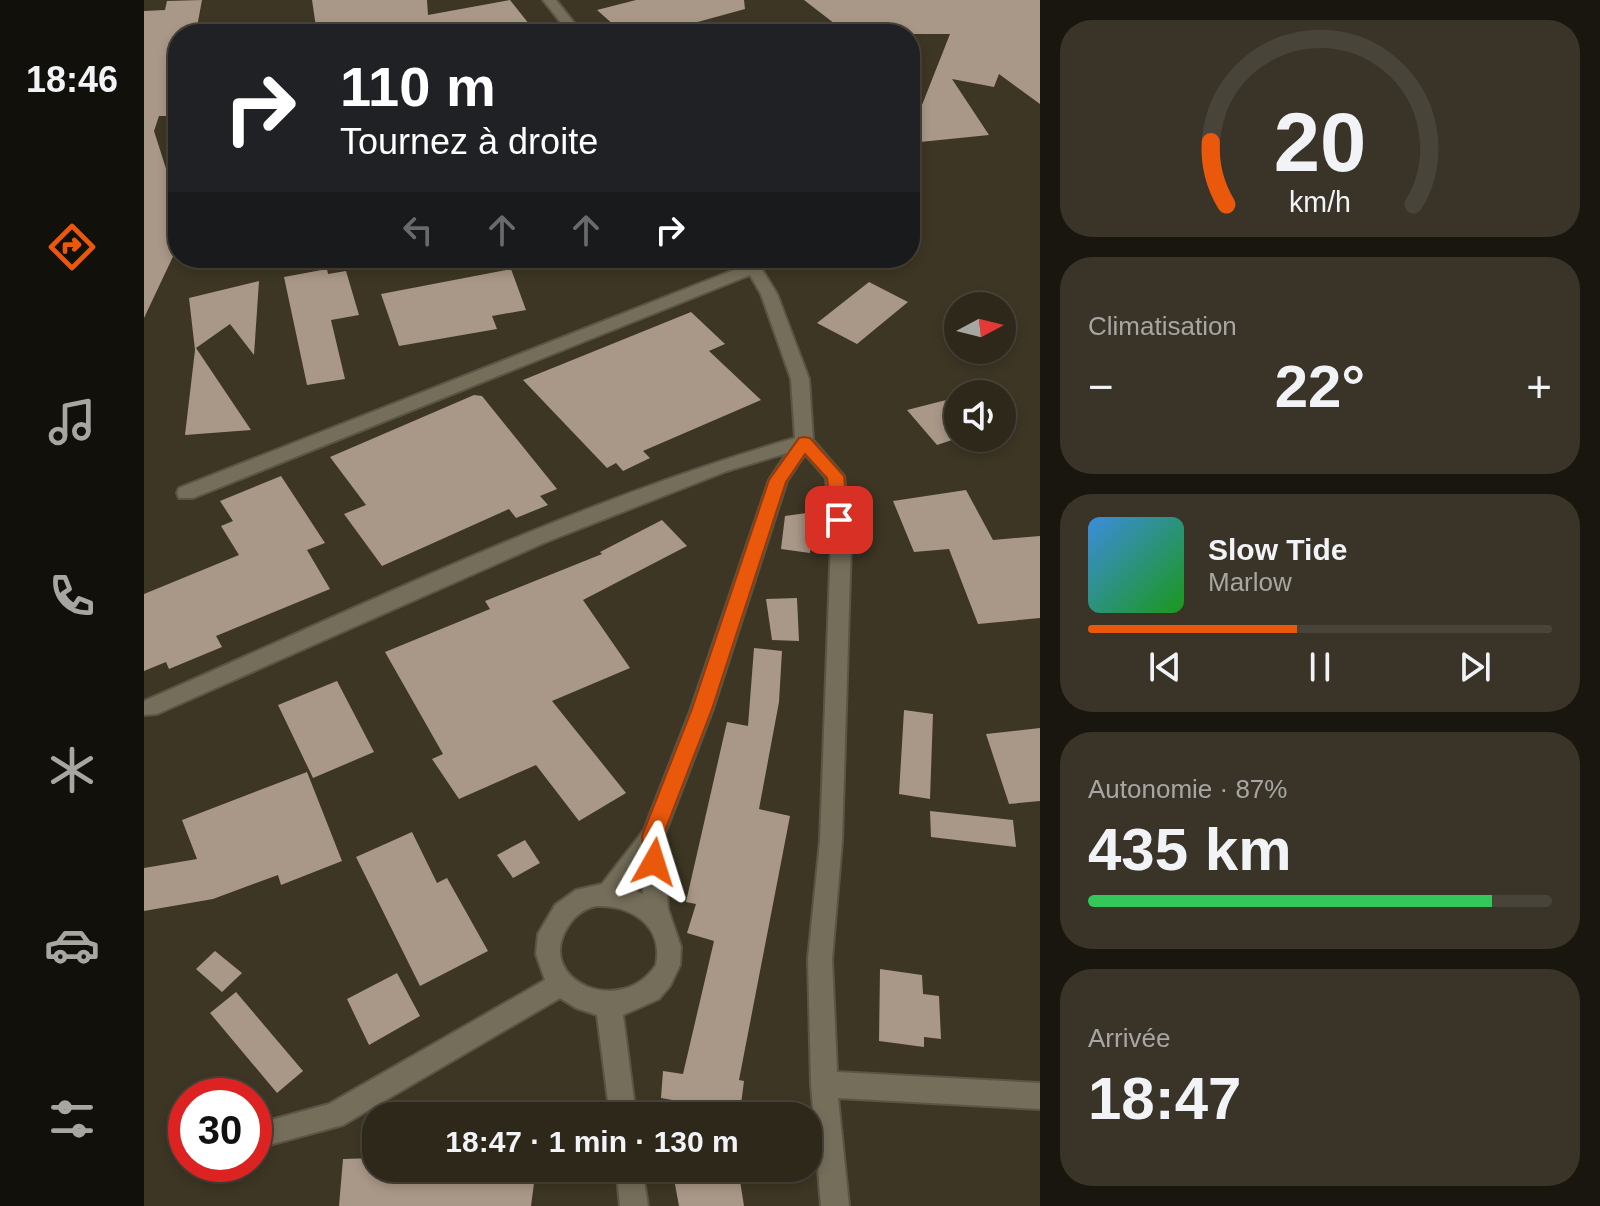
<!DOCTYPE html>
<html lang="fr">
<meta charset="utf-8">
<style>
:root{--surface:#2e281b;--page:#3a3428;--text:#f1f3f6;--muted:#a7a6a3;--line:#49443a;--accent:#ea580c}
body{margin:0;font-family:Arial,sans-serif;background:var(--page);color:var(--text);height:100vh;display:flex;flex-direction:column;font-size:30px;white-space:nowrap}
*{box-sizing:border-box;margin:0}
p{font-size:26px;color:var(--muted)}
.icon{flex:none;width:44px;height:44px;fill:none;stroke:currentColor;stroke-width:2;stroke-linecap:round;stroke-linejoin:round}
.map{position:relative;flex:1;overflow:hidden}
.panel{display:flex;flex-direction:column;gap:20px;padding:20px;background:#19160f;width:560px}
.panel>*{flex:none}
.banner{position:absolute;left:24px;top:24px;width:752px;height:244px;border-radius:32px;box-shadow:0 4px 12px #0003,0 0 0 2px var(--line);background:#202124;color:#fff;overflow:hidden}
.needle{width:52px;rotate:83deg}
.controls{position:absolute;left:800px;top:292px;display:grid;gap:16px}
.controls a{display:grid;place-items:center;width:72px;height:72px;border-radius:50%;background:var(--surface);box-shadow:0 4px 12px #0003,0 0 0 2px var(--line);font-size:40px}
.speed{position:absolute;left:24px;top:1078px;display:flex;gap:16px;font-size:40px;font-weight:700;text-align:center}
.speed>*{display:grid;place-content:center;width:104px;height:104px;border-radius:50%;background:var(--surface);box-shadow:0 4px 12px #0003,0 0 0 2px var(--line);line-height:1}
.speed .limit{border:12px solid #d22;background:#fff;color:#111}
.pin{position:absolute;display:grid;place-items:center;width:68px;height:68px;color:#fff;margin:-34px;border-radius:16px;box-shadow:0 4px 12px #0006}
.me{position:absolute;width:88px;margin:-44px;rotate:6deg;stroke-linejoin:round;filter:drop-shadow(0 0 6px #0008)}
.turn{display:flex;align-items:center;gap:28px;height:168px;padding:0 40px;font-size:36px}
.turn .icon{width:104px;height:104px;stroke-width:2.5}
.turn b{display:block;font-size:56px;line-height:68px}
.lanes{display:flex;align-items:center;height:76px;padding:0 40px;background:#0003;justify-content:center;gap:40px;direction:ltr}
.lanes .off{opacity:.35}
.big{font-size:60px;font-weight:600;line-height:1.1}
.panel .widget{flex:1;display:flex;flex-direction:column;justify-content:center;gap:12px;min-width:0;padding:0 28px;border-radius:32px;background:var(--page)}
.panel .dial{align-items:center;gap:0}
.dial svg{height:208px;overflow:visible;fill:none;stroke:var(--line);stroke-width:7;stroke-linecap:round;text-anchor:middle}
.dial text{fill:var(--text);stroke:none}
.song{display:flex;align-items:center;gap:24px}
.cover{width:96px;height:96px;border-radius:12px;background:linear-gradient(135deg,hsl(210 70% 55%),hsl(120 70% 35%))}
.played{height:8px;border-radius:4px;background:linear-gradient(90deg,var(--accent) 45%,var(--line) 45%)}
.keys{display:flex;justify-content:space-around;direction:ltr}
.heat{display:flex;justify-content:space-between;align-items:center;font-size:44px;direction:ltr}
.charge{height:12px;border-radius:6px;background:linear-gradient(90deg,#34c759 87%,var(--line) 0)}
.trip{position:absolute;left:218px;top:1102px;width:460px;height:80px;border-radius:32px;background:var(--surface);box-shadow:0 4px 12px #0003,0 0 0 2px var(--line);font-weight:600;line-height:80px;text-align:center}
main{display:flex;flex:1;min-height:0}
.dock{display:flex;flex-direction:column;width:144px;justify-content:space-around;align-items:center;background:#12100b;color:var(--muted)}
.dock .icon{width:56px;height:56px}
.dock .on{color:var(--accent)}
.dock b{font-size:36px;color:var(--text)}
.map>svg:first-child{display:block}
.building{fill:#a99787}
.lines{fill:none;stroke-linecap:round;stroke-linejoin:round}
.minor-casing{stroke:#5b5545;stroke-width:4}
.minor{fill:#756e5a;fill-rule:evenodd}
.route{fill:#ea580c;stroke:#983908;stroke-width:2}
</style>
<main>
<nav class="dock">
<b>18:46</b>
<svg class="icon on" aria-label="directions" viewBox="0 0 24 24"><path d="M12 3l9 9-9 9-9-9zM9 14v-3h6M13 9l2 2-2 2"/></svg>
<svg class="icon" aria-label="music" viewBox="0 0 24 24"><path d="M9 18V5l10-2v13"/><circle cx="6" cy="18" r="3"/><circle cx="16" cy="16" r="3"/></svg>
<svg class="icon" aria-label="phone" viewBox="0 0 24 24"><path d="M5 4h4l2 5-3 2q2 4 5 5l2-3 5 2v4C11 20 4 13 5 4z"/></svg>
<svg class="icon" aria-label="climate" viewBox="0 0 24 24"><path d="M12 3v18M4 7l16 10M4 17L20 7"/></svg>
<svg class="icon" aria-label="car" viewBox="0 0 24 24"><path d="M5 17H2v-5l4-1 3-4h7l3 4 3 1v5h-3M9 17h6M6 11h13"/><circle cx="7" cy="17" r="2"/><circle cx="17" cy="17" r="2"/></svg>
<svg class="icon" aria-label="filters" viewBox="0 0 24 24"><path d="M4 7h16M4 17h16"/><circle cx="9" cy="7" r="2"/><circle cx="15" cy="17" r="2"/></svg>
</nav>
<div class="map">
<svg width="896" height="1206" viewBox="0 0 896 1206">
<rect width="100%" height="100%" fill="#3d3624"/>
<path class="building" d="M58,0L53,27H46L44,34H34V62L27,83H34L31,116H15L10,131L33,203L22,211L34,219V246L0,318V11L21,10L23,1Z
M168,0H283L284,15L366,0L393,34H173Z
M492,0H600L601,9L550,23L564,34H480L453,10Z
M660,0H896V104L855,74L850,87L808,79L845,135L776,142L766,126V111L776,110L806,34H704Z
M183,269L184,274L202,271L215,315L187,320L201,379L163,385L140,277Z
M367,269L382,310L348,316L353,329L255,346L237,294Z
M115,281L110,355L86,324L52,348L107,430L41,435L51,350L45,298Z
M725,282L764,302L713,344L673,323Z
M547,312L581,344L565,351L617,400L499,451L506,458L479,471L472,463L463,468L379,380Z
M330,395L338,396L413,489L396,496L404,505L372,518L365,509L238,566L200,514L222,505L186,457Z
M814,397V438L793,445L763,410Z
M137,476L181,543L163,550L186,589L72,636L78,647L25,669L22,662L0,671V594L95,555L77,526L89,521L76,501Z
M822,490L849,540L896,536V618L834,624L805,549L770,552L749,501Z
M670,512L666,553L637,549L641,516Z
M518,520L543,546L439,600L486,668L408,701L482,793L435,821L392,765L315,799L288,759L299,754L241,652L346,609L341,601L458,554L456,552Z
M653,598L655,641L628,640L622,599Z
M610,648L638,651L635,702L615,809L646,816L595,1080L600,1081L596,1112L517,1098L519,1071L539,1074L570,941L543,933L552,904L542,902L583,722L604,726Z
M193,681L230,752L169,778L134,705Z
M760,710L789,714L786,799L755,794Z
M896,728V801L865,804L842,734Z
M163,772L198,861L137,885L134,875L69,899L0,911V868L53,859L38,820Z
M786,811L869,820L872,847L787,837Z
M268,832L293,883L303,878L344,951L276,986L212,857Z
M381,840L396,863L369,878L353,855Z
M71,951L98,973L78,992L52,969Z
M736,969L778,975L779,994L795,996L797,1039L780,1037V1047L735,1041Z
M253,973L276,1016L225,1045L203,999Z
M92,992L159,1071L133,1093L66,1013Z
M368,1101V1116H297L292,1104Z
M232,1158V1168H392L387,1206H195L199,1159Z
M528,1168H594L600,1206H535Z"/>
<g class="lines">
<g class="minor-casing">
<path id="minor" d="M399,0H412L439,34H426Z
M34,206V216L25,210Z
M595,258H611L633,294L665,379L669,440L700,476L707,542L698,841L688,959L693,1072L896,1083V1109L694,1098L705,1206H677L667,1084L664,959L676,841L687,542L682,478L661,454L643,481L569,709L520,836L524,909L537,947L536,965L526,986L515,999L479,1015L492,1116H466L453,1015L432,1008L416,998L199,1125L125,1145L116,1141L112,1132L116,1123L185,1104L401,980L392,954L394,934L411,905L432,890L458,884L500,830L547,709L625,480L643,453L583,471L402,542L13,714L0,715V701C214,608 426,503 651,438L647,379L617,294L606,275L49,498H35L33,493L35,488L600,266ZM498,868L499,894L483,888ZM452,906C488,905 520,926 512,965C477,1018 391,981 423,928C430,916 439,909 452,906Z
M472,1168H498L504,1206H476Z"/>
</g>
<use href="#minor" class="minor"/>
</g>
<path class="route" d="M660,437L666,438L700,476L704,520L695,526L689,524L683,478L661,454L642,482L568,709L519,836L517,868L510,871L502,868L498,836L548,709L625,480L655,438Z"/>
</svg>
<div class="controls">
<a><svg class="needle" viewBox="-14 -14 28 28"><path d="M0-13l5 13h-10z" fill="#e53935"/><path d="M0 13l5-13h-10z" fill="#a7a6a3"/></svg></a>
<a><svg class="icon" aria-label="sound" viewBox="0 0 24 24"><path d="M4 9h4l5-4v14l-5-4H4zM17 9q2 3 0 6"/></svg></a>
</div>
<div class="speed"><div class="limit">30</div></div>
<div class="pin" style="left:695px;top:520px;background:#d93025"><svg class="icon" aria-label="arrive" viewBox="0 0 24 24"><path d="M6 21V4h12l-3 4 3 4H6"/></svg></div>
<svg class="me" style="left:510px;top:862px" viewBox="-20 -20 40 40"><path d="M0-17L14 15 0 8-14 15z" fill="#ea580c" stroke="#fff" stroke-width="4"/></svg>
<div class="trip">18:47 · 1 min · 130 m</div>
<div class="banner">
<div class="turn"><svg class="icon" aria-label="right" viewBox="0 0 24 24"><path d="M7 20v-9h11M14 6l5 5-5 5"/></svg><div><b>110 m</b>Tournez à droite</div></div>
<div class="lanes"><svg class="icon off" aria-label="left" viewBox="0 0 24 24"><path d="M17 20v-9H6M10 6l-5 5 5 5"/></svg><svg class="icon off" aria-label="ahead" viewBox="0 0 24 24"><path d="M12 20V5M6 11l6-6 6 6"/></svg><svg class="icon off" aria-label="ahead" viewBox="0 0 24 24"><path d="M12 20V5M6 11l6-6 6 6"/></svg><svg class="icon" aria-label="right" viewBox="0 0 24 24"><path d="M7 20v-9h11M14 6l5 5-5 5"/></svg></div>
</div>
</div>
<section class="panel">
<div class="widget dial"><svg viewBox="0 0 100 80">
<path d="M14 69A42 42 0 1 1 86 69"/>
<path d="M14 69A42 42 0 0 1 8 45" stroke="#ea580c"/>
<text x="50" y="56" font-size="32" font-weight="700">20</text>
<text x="50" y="72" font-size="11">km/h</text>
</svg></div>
<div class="widget"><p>Climatisation</p>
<div class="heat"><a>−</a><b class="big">22°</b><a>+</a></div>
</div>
<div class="widget">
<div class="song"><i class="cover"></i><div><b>Slow Tide</b><p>Marlow</p></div></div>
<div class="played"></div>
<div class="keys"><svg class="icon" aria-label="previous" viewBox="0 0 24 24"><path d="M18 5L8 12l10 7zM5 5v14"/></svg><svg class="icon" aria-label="pause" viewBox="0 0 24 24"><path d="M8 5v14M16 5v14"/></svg><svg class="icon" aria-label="next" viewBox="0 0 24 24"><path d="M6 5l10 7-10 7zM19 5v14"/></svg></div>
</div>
<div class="widget"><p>Autonomie · 87%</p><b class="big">435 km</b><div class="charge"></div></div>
<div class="widget"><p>Arrivée</p><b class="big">18:47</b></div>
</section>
</main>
